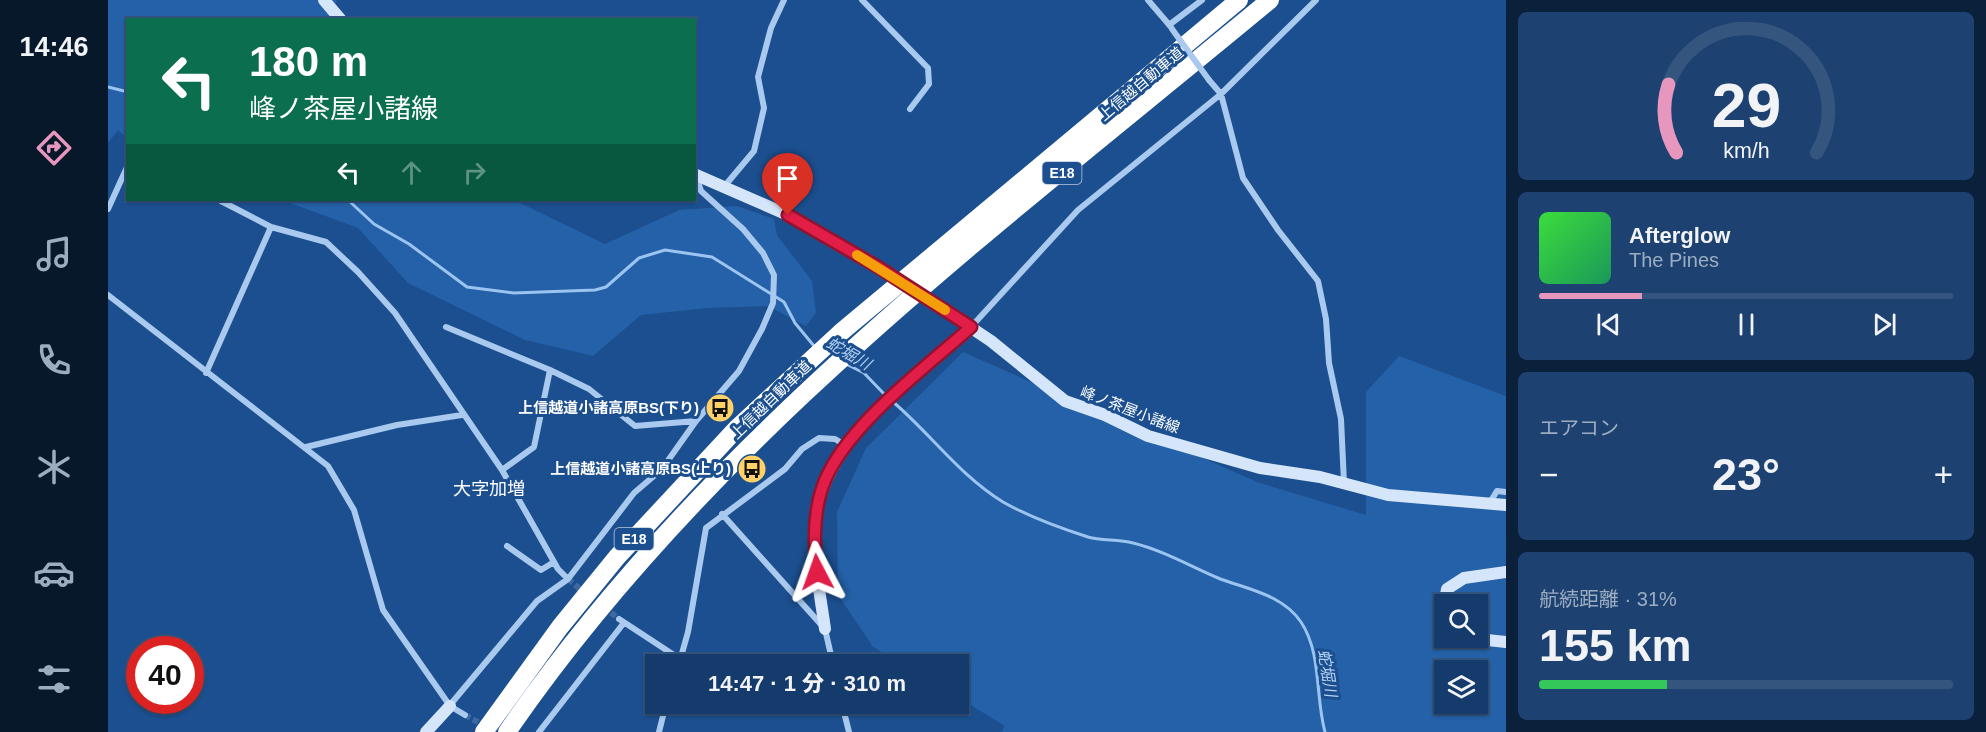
<!DOCTYPE html>
<html lang="ja">
<meta charset="utf-8">
<style>
:root{--surface:#143b6b;--page:#1d4271;--text:#f1f3f6;--muted:#9dadc1;--line:#33557e;--accent:#e797bd}
body{margin:0;font-family:Helvetica,"Noto Sans JP",sans-serif;background:var(--page);color:var(--text);height:100vh;display:flex;flex-direction:column;font-size:22px;white-space:nowrap}
*{box-sizing:border-box;margin:0}
p{font-size:20px;color:var(--muted)}
.icon{flex:none;width:33px;height:33px;fill:none;stroke:currentColor;stroke-width:2;stroke-linecap:round;stroke-linejoin:round}
.map{position:relative;flex:1;overflow:hidden}
.drawer{display:flex;flex-direction:column;gap:12px;padding:12px;background:#0b203b;width:480px}
.drawer>*{flex:none}
.hud{position:absolute;left:18px;top:18px;width:570px;height:183px;border-radius:0px;box-shadow:0 2px 4px #0004,0 0 0 2px var(--line);background:#0b6e4f;color:#fff;overflow:hidden}
.buttons{position:absolute;left:1326px;top:594px;display:grid;gap:12px}
.buttons a{display:grid;place-items:center;width:54px;height:54px;border-radius:0px;background:var(--surface);box-shadow:0 2px 4px #0004,0 0 0 2px var(--line);font-size:30px}
.speed{position:absolute;left:18px;top:636px;display:flex;gap:12px;font-size:30px;font-weight:700;text-align:center}
.speed>*{display:grid;place-content:center;width:78px;height:78px;border-radius:50%;background:var(--surface);box-shadow:0 2px 4px #0004,0 0 0 2px var(--line);line-height:1}
.speed .limit{border:9px solid #d22;background:#fff;color:#111}
.pin{position:absolute;display:grid;place-items:center;width:51px;height:51px;color:#fff;margin:-62px -26px;border-radius:50% 50% 50% 0;rotate:-45deg;box-shadow:0 0 6px #0007}
.pin .icon{rotate:45deg}
.me{position:absolute;width:66px;margin:-33px;rotate:356deg;stroke-linejoin:round;filter:drop-shadow(0 0 4px #0008)}
.turn{display:flex;align-items:center;gap:21px;height:126px;padding:0 24px;font-size:27px}
.turn .icon{width:78px;height:78px;stroke-width:2.5}
.turn b{display:block;font-size:42px;line-height:51px}
.lanes{display:flex;align-items:center;height:57px;padding:0 24px;background:#0003;justify-content:center;gap:30px;direction:ltr}
.lanes .off{opacity:.35}
.big{font-size:45px;font-weight:800;line-height:1.1}
.drawer .widget{flex:1;display:flex;flex-direction:column;justify-content:center;gap:9px;min-width:0;padding:0 21px;border-radius:9px;background:var(--page)}
.drawer .dial{align-items:center;gap:0}
.dial svg{height:156px;overflow:visible;fill:none;stroke:var(--line);stroke-width:7;stroke-linecap:round;text-anchor:middle}
.dial text{fill:var(--text);stroke:none}
.song{display:flex;align-items:center;gap:18px}
.cover{width:72px;height:72px;border-radius:9px;background:linear-gradient(135deg,hsl(120 70% 55%),hsl(150 70% 35%))}
.played{height:6px;border-radius:3px;background:linear-gradient(90deg,var(--accent) 25%,var(--line) 25%)}
.keys{display:flex;justify-content:space-around;direction:ltr}
.heat{display:flex;justify-content:space-between;align-items:center;font-size:33px;direction:ltr}
.charge{height:9px;border-radius:4px;background:linear-gradient(90deg,#34c759 31%,var(--line) 0)}
.trip{position:absolute;left:537px;top:654px;width:324px;height:60px;border-radius:0px;background:var(--surface);box-shadow:0 2px 4px #0004,0 0 0 2px var(--line);font-weight:800;line-height:60px;text-align:center}
main{display:flex;flex:1;min-height:0}
.menu{display:flex;flex-direction:column;width:108px;justify-content:space-around;align-items:center;background:#08182b;color:var(--muted)}
.menu .icon{width:42px;height:42px}
.menu .current{color:var(--accent)}
.menu b{font-size:27px;color:var(--text)}
.map>svg:first-child{display:block}
.green{fill:#2461a8;fill-rule:evenodd}
.lines{fill:none;stroke-linecap:round;stroke-linejoin:round}
.stream{stroke:#9cc4f0;stroke-width:3}
.street-tunnel{stroke:#3d69a0;stroke-width:6;stroke-dasharray:6 3;stroke-linecap:butt}
.street{stroke:#a9c9ee;stroke-width:6}
.secondary{stroke:#d6e6fa;stroke-width:12}
.highway{stroke:#fff;stroke-width:18}
.street-bridge{stroke:#a9c9ee;stroke-width:6}
.secondary-bridge{stroke:#d6e6fa;stroke-width:12}
.route-casing{stroke:#92132f;stroke-width:15}
.route{stroke:#e11d48;stroke-width:10}
.slow{stroke:#f59e0b;stroke-width:10}
.labels{text-anchor:middle;stroke-width:6;stroke-linejoin:round;paint-order:stroke}
.shield{fill:#1b4f8f;stroke:#bbcadd;stroke-width:1.5}
.shield-label{font-size:14px;font-weight:bold;fill:#fff}
.street-label{font-size:15px;fill:#fff;stroke:#1b4f8f}
.poi-label{font-size:15px;font-weight:bold;fill:#fff;stroke:#1b4f8f;text-anchor:end}
.water-label{font-size:16px;font-style:italic;fill:#b5d3f5;stroke:#1b4f8f}
.quarter-label{font-size:18px;fill:#fff;stroke:#1b4f8f}
</style>
<main>
<nav class="menu">
<b>14:46</b>
<svg class="icon current" aria-label="directions" viewBox="0 0 24 24"><path d="M12 3l9 9-9 9-9-9zM9 14v-3h6M13 9l2 2-2 2"/></svg>
<svg class="icon" aria-label="music" viewBox="0 0 24 24"><path d="M9 18V5l10-2v13"/><circle cx="6" cy="18" r="3"/><circle cx="16" cy="16" r="3"/></svg>
<svg class="icon" aria-label="phone" viewBox="0 0 24 24"><path d="M5 4h4l2 5-3 2q2 4 5 5l2-3 5 2v4C11 20 4 13 5 4z"/></svg>
<svg class="icon" aria-label="climate" viewBox="0 0 24 24"><path d="M12 3v18M4 7l16 10M4 17L20 7"/></svg>
<svg class="icon" aria-label="car" viewBox="0 0 24 24"><path d="M5 17H2v-5l4-1 3-4h7l3 4 3 1v5h-3M9 17h6M6 11h13"/><circle cx="7" cy="17" r="2"/><circle cx="17" cy="17" r="2"/></svg>
<svg class="icon" aria-label="filters" viewBox="0 0 24 24"><path d="M4 7h16M4 17h16"/><circle cx="9" cy="7" r="2"/><circle cx="15" cy="17" r="2"/></svg>
</nav>
<div class="map">
<svg width="1398" height="732" viewBox="0 0 1398 732">
<rect width="100%" height="100%" fill="#1b4f8f"/>
<path class="green" d="M0,0H228L229,1L219,19L20,20L19,138L10,130L0,143Z
M174,200H406L497,244L571,210L629,206L666,219L669,235L704,281L708,313L698,326L660,306L600,308L533,315L485,356L417,340L300,283L250,228Z
M855,352L1149,482L1258,515V392L1291,356L1398,396V732H893L897,726L851,698L850,664H795L765,647L730,595L729,512L758,448ZM1336,604H1370V638H1336ZM1336,670H1370V704H1336Z"/>
<g class="lines">
<path class="stream" d="M0,87L20,92
M240,200L266,224L301,244L359,287L406,293L487,290L498,287L531,258L557,250L604,257L676,302L687,323L706,346
M738,364L756,373L779,397
M784,401C823,434 851,475 895,502C918,515 955,529 980,537C994,541 1010,539 1025,543C1054,550 1082,566 1110,578C1138,589 1174,594 1193,622C1214,654 1207,696 1217,732"/>
<path class="street-tunnel" d="M460,579L478,594
M496,607L511,619
M357,715L388,732"/>
<path class="street" d="M754,0L820,68L821,84L802,109
M1040,0L1063,27
M1061,25L1094,0
M1101,80L1113,94L1135,178L1170,230L1210,281L1218,319L1221,363L1233,419L1236,483
M615,188L646,151L656,108L650,77L663,28L676,0
M111,200L163,227L218,242L250,272L287,313L394,470L450,569L460,579
M0,209L20,165
M0,295L220,466L246,510L275,610L342,706L357,715
M338,327L442,370
M863,327L970,210L1113,94L1208,0
M98,373L163,227
M198,447L289,425L354,415
M394,470L426,447L442,370L481,389L527,426L588,421
M1382,502L1389,491L1398,492
M614,514L717,629L725,664
M399,546L433,570L446,562
M511,619L572,659
M571,664L580,632L598,528L677,469L694,449L711,438L727,439L737,445
M734,704L741,732
M342,705L429,601L460,579L526,493L554,469L588,421L631,371L654,329L665,303L666,275L655,253L635,229L593,191L588,176
M431,732L515,624
M551,732L558,704"/>
<path class="secondary" d="M216,0L233,20
M586,174L680,215L770,267
M844,315L883,341L957,401L997,415L1040,436L1152,468L1212,477L1280,495L1398,505
M1336,621L1334,617L1339,589L1356,578L1398,572
M717,629C712,593 704,556 708,519C716,439 807,378 863,327
M1361,638L1398,642
M318,732L342,706"/>
<path class="highway" d="M376,732L452,627L509,557L630,427L732,333L1131,0
M399,732C601,438 891,225 1162,0"/>
<path class="street-bridge" d="M1064,29L1101,80"/>
<path class="secondary-bridge" d="M770,267L844,315"/>
</g>
<g class="lines">
<g class="route-casing">
<path id="route" d="M680,215L770,267L863,327C818,367 748,419 721,472C705,502 705,539 709,572"/>
</g>
<use href="#route" class="route"/>
<path class="slow" d="M749,255L837,310"/>
</g>
<defs>
<g id="bus-disc" transform="scale(1.5)"><circle r="9.5" fill="#ffd166" stroke="#1b4f8f"/><path d="M-5-6H5V4H4V6H2V4H-2V6H-4V4H-5ZM-3.5-4V0h7V-4ZM-3.5 1.2v1.5H-2V1.2ZM2 1.2v1.5H3.5V1.2Z" fill="#111"/></g>
</defs>
<g fill-rule="evenodd">
<use href="#bus-disc" x="612" y="408"/>
<use href="#bus-disc" x="644" y="469"/>
</g>
<g class="labels">
<g class="shield">
<rect x="934.5" y="162" width="39" height="22" rx="4.5"/>
<rect x="506.5" y="528" width="39" height="22" rx="4.5"/>
</g>
<g class="shield-label">
<text x="954" y="178">E18</text>
<text x="526" y="544">E18</text>
</g>
<g class="street-label">
<text transform="translate(1033 84) rotate(-40)" y="5">上信越自動車道</text>
<text transform="translate(663 400) rotate(-44)" y="5">上信越自動車道</text>
<text transform="translate(1022 410) rotate(21)" y="5">峰ノ茶屋小諸線</text>
</g>
<g class="poi-label">
<text x="591" y="413">上信越道小諸高原BS(下り)</text>
<text x="623" y="474">上信越道小諸高原BS(上り)</text>
</g>
<g class="water-label">
<text transform="translate(741 353) rotate(30)" y="6">蛇堀川</text>
<text transform="translate(1220 673) rotate(81)" y="6">蛇堀川</text>
</g>
<g class="quarter-label">
<text x="381" y="495">大字加増</text>
</g>
</g>
</svg>
<div class="buttons">
<a><svg class="icon" aria-label="search" viewBox="0 0 24 24"><circle cx="10" cy="10" r="6"/><path d="M15 15l6 6"/></svg></a>
<a><svg class="icon" aria-label="layers" viewBox="0 0 24 24"><path d="M12 4l9 5-9 5-9-5zM3 14l9 5 9-5"/></svg></a>
</div>
<div class="speed"><div class="limit">40</div></div>
<div class="pin" style="left:680px;top:215px;background:#d93025"><svg class="icon" aria-label="arrive" viewBox="0 0 24 24"><path d="M6 21V4h12l-3 4 3 4H6"/></svg></div>
<svg class="me" style="left:709px;top:572px" viewBox="-20 -20 40 40"><path d="M0-17L14 15 0 8-14 15z" fill="#e11d48" stroke="#fff" stroke-width="4"/></svg>
<div class="trip">14:47 · 1 分 · 310 m</div>
<div class="hud">
<div class="turn"><svg class="icon" aria-label="left" viewBox="0 0 24 24"><path d="M17 20v-9H6M10 6l-5 5 5 5"/></svg><div><b>180 m</b>峰ノ茶屋小諸線</div></div>
<div class="lanes"><svg class="icon" aria-label="left" viewBox="0 0 24 24"><path d="M17 20v-9H6M10 6l-5 5 5 5"/></svg><svg class="icon off" aria-label="ahead" viewBox="0 0 24 24"><path d="M12 20V5M6 11l6-6 6 6"/></svg><svg class="icon off" aria-label="right" viewBox="0 0 24 24"><path d="M7 20v-9h11M14 6l5 5-5 5"/></svg></div>
</div>
</div>
<section class="drawer">
<div class="widget dial"><svg viewBox="0 0 100 80">
<path d="M14 69A42 42 0 1 1 86 69"/>
<path d="M14 69A42 42 0 0 1 10 34" stroke="#e797bd"/>
<text x="50" y="56" font-size="32" font-weight="700">29</text>
<text x="50" y="72" font-size="11">km/h</text>
</svg></div>
<div class="widget">
<div class="song"><i class="cover"></i><div><b>Afterglow</b><p>The Pines</p></div></div>
<div class="played"></div>
<div class="keys"><svg class="icon" aria-label="previous" viewBox="0 0 24 24"><path d="M18 5L8 12l10 7zM5 5v14"/></svg><svg class="icon" aria-label="pause" viewBox="0 0 24 24"><path d="M8 5v14M16 5v14"/></svg><svg class="icon" aria-label="next" viewBox="0 0 24 24"><path d="M6 5l10 7-10 7zM19 5v14"/></svg></div>
</div>
<div class="widget"><p>エアコン</p>
<div class="heat"><a>−</a><b class="big">23°</b><a>+</a></div>
</div>
<div class="widget"><p>航続距離 · 31%</p><b class="big">155 km</b><div class="charge"></div></div>
</section>
</main>
